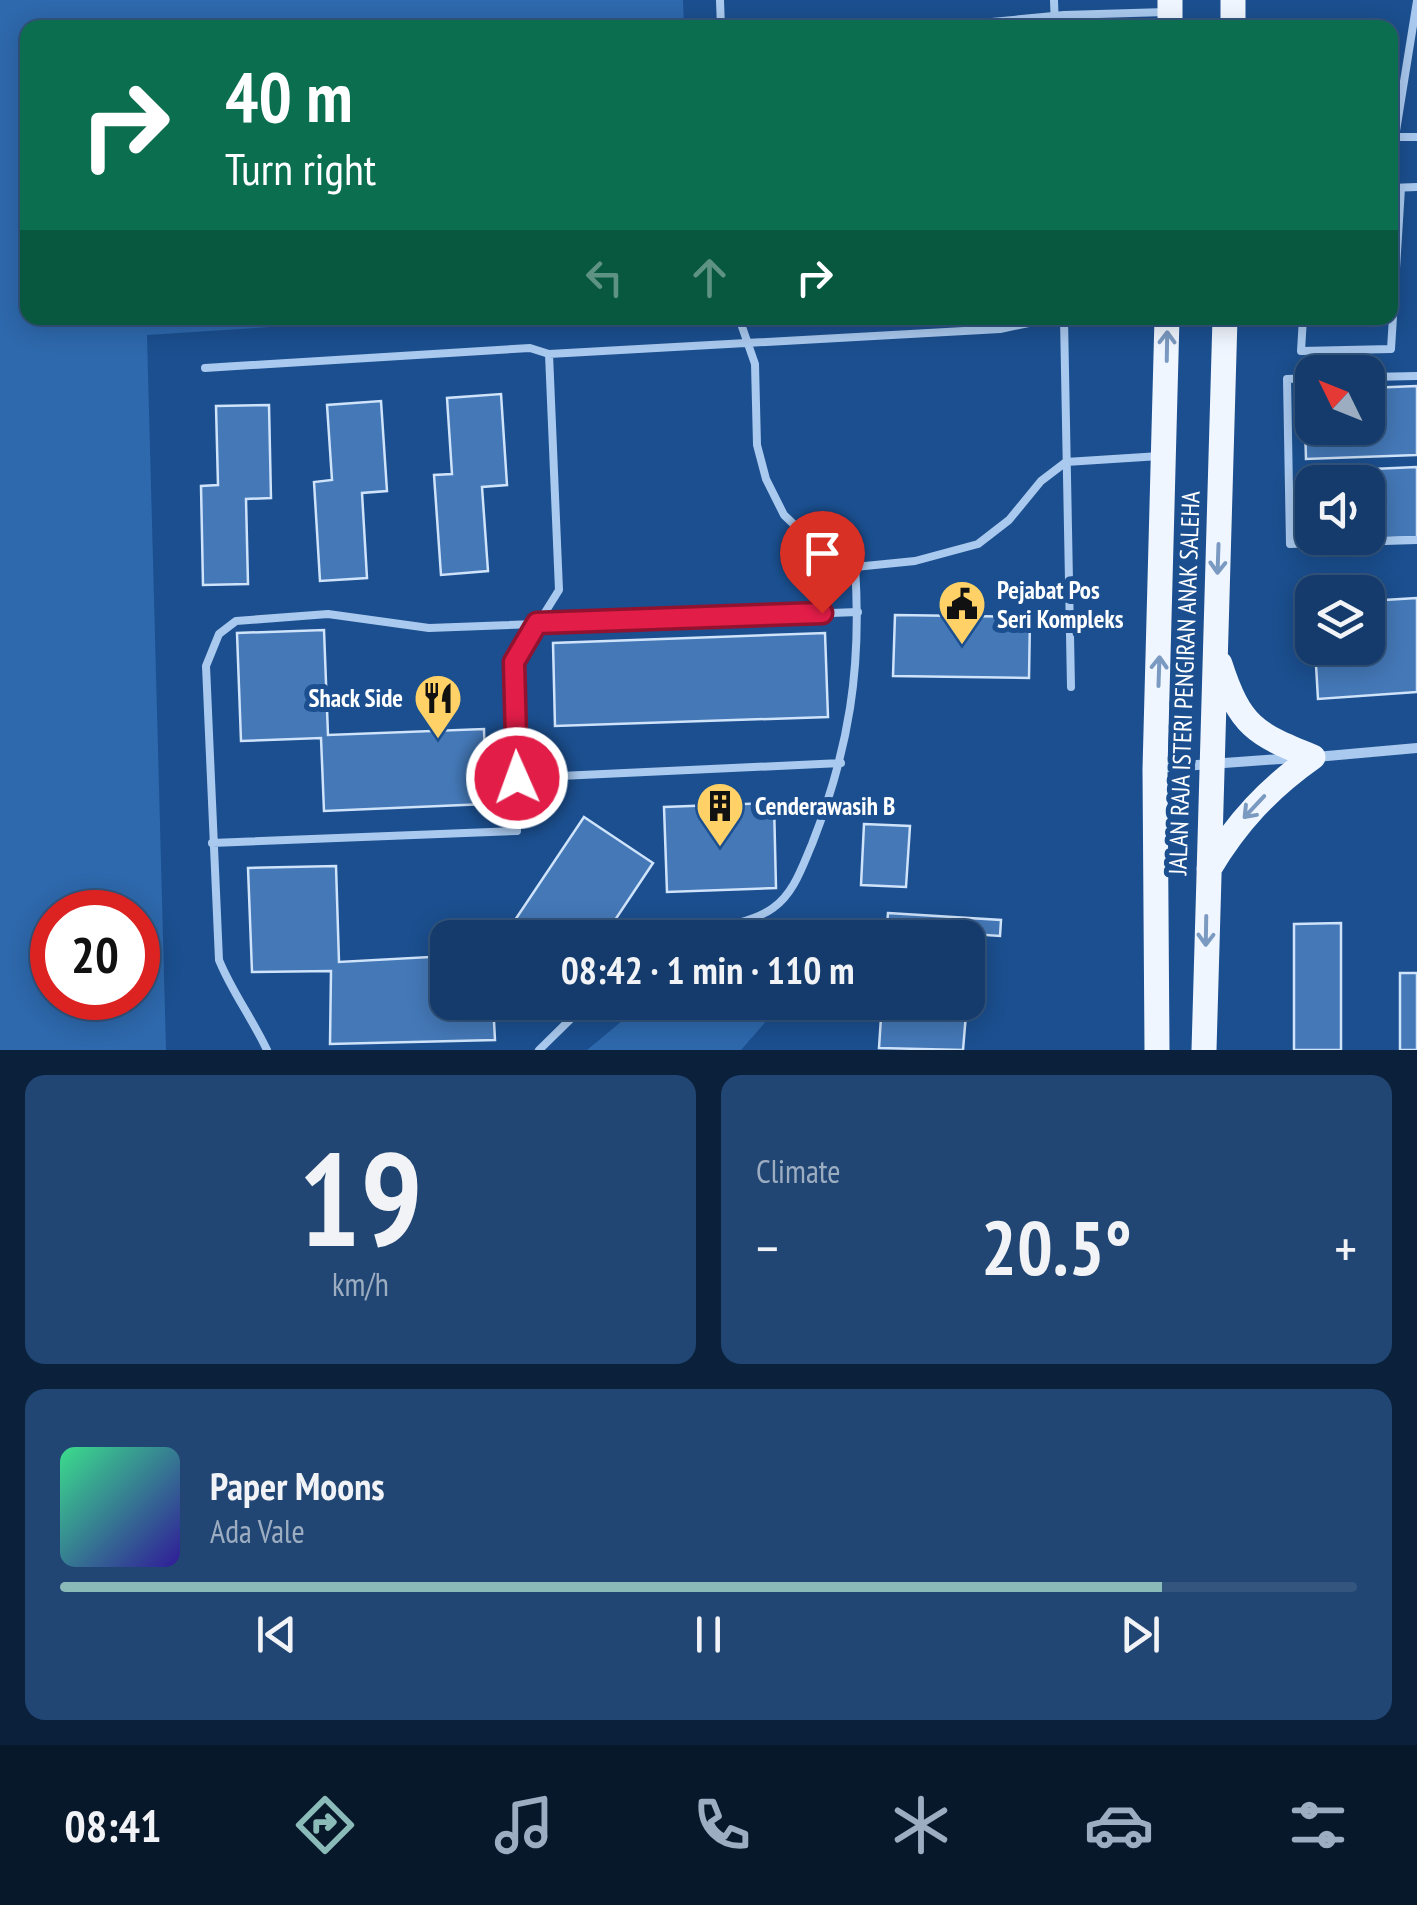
<!DOCTYPE html>
<meta charset="utf-8">
<style>
:root{--surface:#143b6b;--page:#214673;--text:#f1f3f6;--muted:#9dadc1;--line:#33557e;--accent:#8bbbb9}
body{margin:0;font-family:"PT Sans Narrow",sans-serif;background:var(--page);color:var(--text);height:100vh;display:flex;flex-direction:column;font-size:38px;white-space:nowrap}
*{box-sizing:border-box;margin:0}
p{font-size:32px;color:var(--muted)}
.icon{flex:none;width:55px;height:55px;fill:none;stroke:currentColor;stroke-width:2;stroke-linecap:round;stroke-linejoin:round}
.map{position:relative;height:1050px;overflow:hidden}
.panel{display:flex;flex-direction:column;gap:25px;padding:25px;background:#0b203b;flex:1}
.panel>*{flex:none}
.top-card{position:absolute;left:20px;top:20px;width:1378px;height:305px;border-radius:20px;box-shadow:0 5px 25px #0003,0 0 0 2px var(--line);background:#0b6e4f;color:#fff;overflow:hidden}
.needle{width:65px;rotate:313deg}
.controls{position:absolute;left:1295px;top:355px;display:grid;gap:20px}
.controls a{display:grid;place-items:center;width:90px;height:90px;border-radius:20px;background:var(--surface);box-shadow:0 5px 25px #0003,0 0 0 2px var(--line);font-size:50px}
.speed{position:absolute;left:30px;top:890px;display:flex;gap:20px;font-size:50px;font-weight:700;text-align:center}
.speed>*{display:grid;place-content:center;width:130px;height:130px;border-radius:50%;background:var(--surface);box-shadow:0 5px 25px #0003,0 0 0 2px var(--line);line-height:1}
.speed .limit{border:15px solid #d22;background:#fff;color:#111}
.pin{position:absolute;display:grid;place-items:center;width:85px;height:85px;color:#fff;margin:-102px -42px;border-radius:50% 50% 50% 0;rotate:-45deg;box-shadow:0 0 10px #0007}
.pin .icon{rotate:45deg}
.me{position:absolute;width:110px;margin:-55px;rotate:358deg;stroke-linejoin:round;filter:drop-shadow(0 0 8px #0008)}
.turn{display:flex;align-items:center;gap:35px;height:210px;padding:0 40px;font-size:45px}
.turn .icon{width:130px;height:130px;stroke-width:2.5}
.turn b{display:block;font-size:70px;line-height:85px}
.lanes{display:flex;align-items:center;height:95px;padding:0 40px;background:#0003;justify-content:center;gap:50px;direction:ltr}
.lanes .off{opacity:.35}
.big{font-size:75px;font-weight:800;line-height:1.1}
.panel .widget{flex:1;display:flex;flex-direction:column;justify-content:center;gap:15px;min-width:0;padding:0 35px;border-radius:20px;background:var(--page)}
.panel .dial{align-items:center;gap:0}
.dial b{font-size:130px;line-height:1}
.song{display:flex;align-items:center;gap:30px}
.cover{width:120px;height:120px;border-radius:15px;background:linear-gradient(135deg,hsl(150 70% 55%),hsl(250 70% 35%))}
.played{height:10px;border-radius:5px;background:linear-gradient(90deg,var(--accent) 85%,var(--line) 85%)}
.keys{display:flex;justify-content:space-around;direction:ltr}
.heat{display:flex;justify-content:space-between;align-items:center;font-size:55px;direction:ltr}
.panel .tiles{flex:1;display:grid;gap:25px;grid-template-columns:1fr 1fr}
.widget:last-child{grid-column:span 2}
.trip{position:absolute;left:430px;top:920px;width:555px;height:100px;border-radius:20px;background:var(--surface);box-shadow:0 5px 25px #0003,0 0 0 2px var(--line);font-weight:800;line-height:100px;text-align:center}
.menu{display:flex;height:160px;justify-content:space-around;align-items:center;background:#08182b;color:var(--muted)}
.menu .icon{width:70px;height:70px}
.menu .active{color:var(--accent)}
.menu b{font-size:45px;color:var(--text)}
.map>svg:first-child{display:block}
.green{fill:#2e69ad;fill-rule:evenodd}
.building{fill:#4478b7;stroke:#cfe3fa;stroke-width:2.5;fill-rule:evenodd}
.lines{fill:none;stroke-linecap:round;stroke-linejoin:round}
.service{stroke:#a9c9ee;stroke-width:8}
.minor{stroke:#a9c9ee;stroke-width:10}
.primary{stroke:#f0f6ff;stroke-width:25}
.oneway{stroke:#7b9ac1}
.route-casing{stroke:#92132f;stroke-width:25}
.route{stroke:#e11d48;stroke-width:18}
.labels{text-anchor:middle;stroke-width:10;stroke-linejoin:round;paint-order:stroke}
.poi-label{font-size:25px;font-weight:bold;fill:#fff;stroke:#1b4f8f;text-anchor:start}
.street-label{font-size:25px;fill:#fff;stroke:#1b4f8f}
</style>
<div class="map">
<svg width="1417" height="1050" viewBox="0 0 1417 1050">
<rect width="100%" height="100%" fill="#1b4f8f"/>
<path class="green" d="M0,0H683L684,28H28V318H410L147,335L166,1050H0ZM52,912H138V998H52Z
M645,1002H782V1003L741,1050H587Z"/>
<path class="building" d="M1319,318H1378V325L1318,324Z
M1417,386V455L1306,459L1304,390H1312V428H1368V388Z
M501,394L507,485L482,487L488,571L441,575L434,475L452,474L447,398Z
M381,401L387,491L362,493L367,578L320,581L314,482L332,480L327,405Z
M269,405L271,498L246,499L248,584L203,585L201,486L218,485L216,406Z
M1417,467V537L1308,541L1306,472ZM1312,482H1368V538H1312Z
M1417,598V692L1318,699L1315,648H1368V601Z
M895,615L1030,617L1029,678L893,676Z
M324,630L328,735L484,729L486,804L324,811L321,738L241,741L237,633Z
M825,633L828,717L555,726L553,643Z
M774,803L776,888L667,892L664,807Z
M584,817L653,863L603,938H503Z
M864,824L910,826L906,887L861,885Z
M336,866L339,962L448,956V1002H493L495,1040L330,1044L331,971L252,972L248,868Z
M888,913L1001,920L1000,936L971,934L968,989V938H886Z
M1341,923V1050H1294V924Z
M1400,973H1417V1050H1400Z
M882,1002H967L963,1050L879,1048Z"/>
<g class="lines">
<path class="service" d="M720,0L721,28
M1054,0L1055,28
M928,28L1064,15L1166,12
M1392,137H1417
M1395,137L1417,1
M1390,188L1417,187
M739,318L755,364L757,445L766,479L784,515L805,535L855,567L915,561L978,544L1009,520L1041,481L1066,462L1160,456
M1064,318L1071,687
M1303,318L1301,351L1391,349L1401,188
M205,368L530,348L549,354L1000,329L1053,318
M1368,377L1417,376
M1312,378L1287,379L1290,544L1417,540
M517,778L841,763
M212,843L517,831L514,662L559,590L549,354
M670,938C698,931 750,925 773,908C794,893 802,867 812,844C849,750 862,668 855,567
M267,1050C252,1018 232,992 219,960L206,666L219,634L236,621L328,614L429,628L858,612
M539,1050L588,1002"/>
<path class="minor" d="M1316,757L1417,748
M1156,768L1294,758"/>
<path class="primary" d="M1170,0V28
M1233,28V0
M1220,664C1240,726 1255,734 1313,757
M1209,869C1237,822 1269,788 1313,757
M1157,1050L1155,769L1167,318
M1204,1050L1225,318"/>
</g>
<defs><path id="oneway-shaft" d="M-6 0H5M1.5-3L5.5 0L1.5 3" fill="none" stroke-width="1.6" stroke-linecap="round" stroke-linejoin="round" transform="scale(2.5)"/></defs>
<g class="oneway">
<use href="#oneway-shaft" transform="translate(1167 346) rotate(-89)"/>
<use href="#oneway-shaft" transform="translate(1218 559) rotate(92)"/>
<use href="#oneway-shaft" transform="translate(1159 671) rotate(-88)"/>
<use href="#oneway-shaft" transform="translate(1254 807) rotate(133)"/>
<use href="#oneway-shaft" transform="translate(1206 931) rotate(91)"/>
</g>
<g class="lines">
<g class="route-casing">
<path id="route" d="M517,778L514,662L537,623L822,613"/>
</g>
<use href="#route" class="route"/>
</g>
<defs>
<g id="civic-pin" transform="scale(2.5)"><path d="M0 17L-7.5 6A9.5 9.5 0 1 1 7.5 6Z" fill="#ffd166" stroke="#1b4f8f"/><path d="M-.6-6.5H3V-4.5H.6V-3L4-1V1h2V6H-6V1h2V-1L-.6-3ZM-1.2 2.5V6h2.4V2.5Z" fill="#111"/></g>
<g id="restaurant-pin" transform="scale(2.5)"><path d="M0 17L-7.5 6A9.5 9.5 0 1 1 7.5 6Z" fill="#ffd166" stroke="#1b4f8f"/><path d="M-5-6h1v4h1v-4h1v4h1v-4h1v5L-1.5 .5V6h-2V.5L-5-1ZM5-6V6H3V1.5H1.5Q1.5-4 5-6Z" fill="#111"/></g>
<g id="building-pin" transform="scale(2.5)"><path d="M0 17L-7.5 6A9.5 9.5 0 1 1 7.5 6Z" fill="#ffd166" stroke="#1b4f8f"/><path d="M-4-6H4V6H1V3H-1V6H-4ZM-2.5-4.3h1.7v1.8h-1.7ZM.8-4.3h1.7v1.8H.8ZM-2.5-1h1.7V.8h-1.7ZM.8-1h1.7V.8H.8Z" fill="#111"/></g>
</defs>
<g fill-rule="evenodd">
<use href="#civic-pin" x="962" y="604"/>
<use href="#restaurant-pin" x="438" y="698"/>
<use href="#building-pin" x="720" y="806"/>
</g>
<g class="labels">
<g class="poi-label">
<text x="997" y="599">Pejabat Pos<tspan x="997" dy="29">Seri Kompleks</tspan></text>
<text x="403" y="707" text-anchor="end">Shack Side</text>
<text x="755" y="815">Cenderawasih B</text>
</g>
<g class="street-label">
<text transform="translate(1184 683) rotate(-88)" y="9">JALAN RAJA ISTERI PENGIRAN ANAK SALEHA</text>
</g>
</g>
</svg>
<div class="controls">
<a><svg class="needle" viewBox="-14 -14 28 28"><path d="M0-13l5 13h-10z" fill="#e53935"/><path d="M0 13l5-13h-10z" fill="#9dadc1"/></svg></a>
<a><svg class="icon" aria-label="sound" viewBox="0 0 24 24"><path d="M4 9h4l5-4v14l-5-4H4zM17 9q2 3 0 6"/></svg></a>
<a><svg class="icon" aria-label="layers" viewBox="0 0 24 24"><path d="M12 4l9 5-9 5-9-5zM3 14l9 5 9-5"/></svg></a>
</div>
<div class="speed"><div class="limit">20</div></div>
<div class="pin" style="left:822px;top:613px;background:#d93025"><svg class="icon" aria-label="arrive" viewBox="0 0 24 24"><path d="M6 21V4h12l-3 4 3 4H6"/></svg></div>
<svg class="me" style="left:517px;top:778px" viewBox="-20 -20 40 40"><circle r="17" fill="#e11d48" stroke="#fff" stroke-width="3"/><path d="M0-11L8 9 0 5-8 9z" fill="#fff"/></svg>
<div class="trip">08:42 · 1 min · 110 m</div>
<div class="top-card">
<div class="turn"><svg class="icon" aria-label="right" viewBox="0 0 24 24"><path d="M7 20v-9h11M14 6l5 5-5 5"/></svg><div><b>40 m</b>Turn right</div></div>
<div class="lanes"><svg class="icon off" aria-label="left" viewBox="0 0 24 24"><path d="M17 20v-9H6M10 6l-5 5 5 5"/></svg><svg class="icon off" aria-label="ahead" viewBox="0 0 24 24"><path d="M12 20V5M6 11l6-6 6 6"/></svg><svg class="icon" aria-label="right" viewBox="0 0 24 24"><path d="M7 20v-9h11M14 6l5 5-5 5"/></svg></div>
</div>
</div>
<section class="panel">
<div class="tiles">
<div class="widget dial"><b>19</b><p>km/h</p></div>
<div class="widget"><p>Climate</p>
<div class="heat"><a>−</a><b class="big">20.5°</b><a>+</a></div>
</div>
<div class="widget">
<div class="song"><i class="cover"></i><div><b>Paper Moons</b><p>Ada Vale</p></div></div>
<div class="played"></div>
<div class="keys"><svg class="icon" aria-label="previous" viewBox="0 0 24 24"><path d="M18 5L8 12l10 7zM5 5v14"/></svg><svg class="icon" aria-label="pause" viewBox="0 0 24 24"><path d="M8 5v14M16 5v14"/></svg><svg class="icon" aria-label="next" viewBox="0 0 24 24"><path d="M6 5l10 7-10 7zM19 5v14"/></svg></div>
</div>
</div>
</section>
<nav class="menu">
<b>08:41</b>
<svg class="icon active" aria-label="directions" viewBox="0 0 24 24"><path d="M12 3l9 9-9 9-9-9zM9 14v-3h6M13 9l2 2-2 2"/></svg>
<svg class="icon" aria-label="music" viewBox="0 0 24 24"><path d="M9 18V5l10-2v13"/><circle cx="6" cy="18" r="3"/><circle cx="16" cy="16" r="3"/></svg>
<svg class="icon" aria-label="phone" viewBox="0 0 24 24"><path d="M5 4h4l2 5-3 2q2 4 5 5l2-3 5 2v4C11 20 4 13 5 4z"/></svg>
<svg class="icon" aria-label="climate" viewBox="0 0 24 24"><path d="M12 3v18M4 7l16 10M4 17L20 7"/></svg>
<svg class="icon" aria-label="car" viewBox="0 0 24 24"><path d="M5 17H2v-5l4-1 3-4h7l3 4 3 1v5h-3M9 17h6M6 11h13"/><circle cx="7" cy="17" r="2"/><circle cx="17" cy="17" r="2"/></svg>
<svg class="icon" aria-label="filters" viewBox="0 0 24 24"><path d="M4 7h16M4 17h16"/><circle cx="9" cy="7" r="2"/><circle cx="15" cy="17" r="2"/></svg>
</nav>
